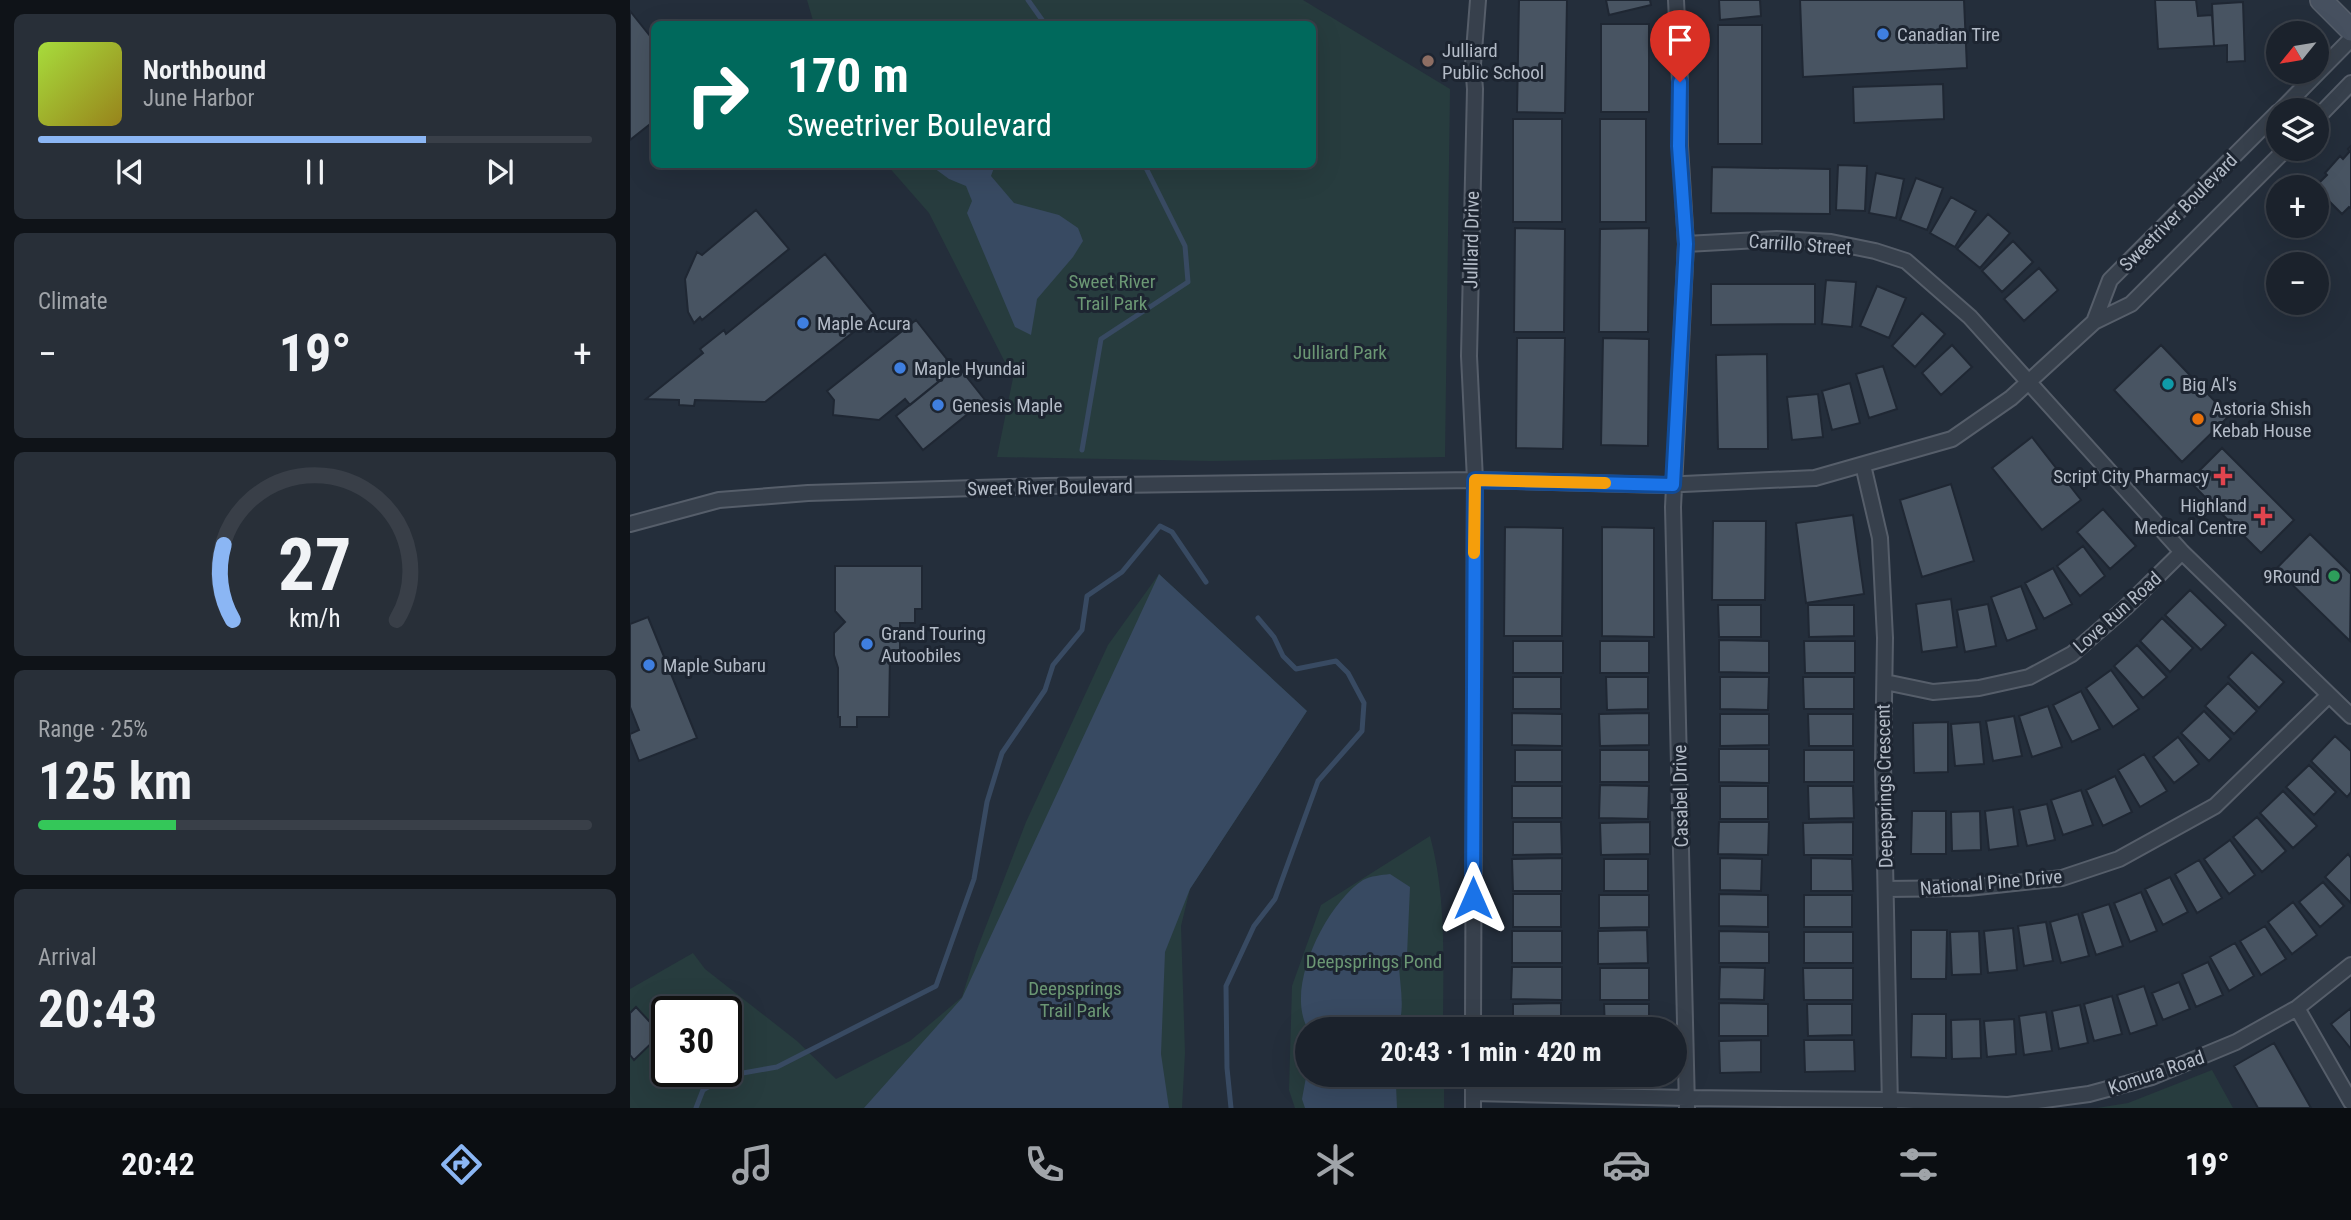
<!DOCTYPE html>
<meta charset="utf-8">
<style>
:root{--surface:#1b222c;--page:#282f38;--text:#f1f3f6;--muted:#a0a4a9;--line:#393f48;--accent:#8bb6f4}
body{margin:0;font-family:"Roboto Condensed",sans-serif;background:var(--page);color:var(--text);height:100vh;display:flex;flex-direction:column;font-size:26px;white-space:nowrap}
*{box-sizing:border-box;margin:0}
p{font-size:23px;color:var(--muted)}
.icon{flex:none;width:38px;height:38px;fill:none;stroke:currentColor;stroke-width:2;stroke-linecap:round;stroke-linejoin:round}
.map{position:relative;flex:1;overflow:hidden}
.sheet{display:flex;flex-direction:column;gap:14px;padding:14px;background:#0f1318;width:630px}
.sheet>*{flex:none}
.top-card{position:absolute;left:21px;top:21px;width:665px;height:147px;border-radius:10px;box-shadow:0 7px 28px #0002,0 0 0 2px var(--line);background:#00695c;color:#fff;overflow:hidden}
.needle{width:46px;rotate:240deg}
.fabs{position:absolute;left:1636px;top:21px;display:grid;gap:14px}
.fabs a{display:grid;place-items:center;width:63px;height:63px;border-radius:50%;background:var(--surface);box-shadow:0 7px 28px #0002,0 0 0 2px var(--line);font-size:35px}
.speed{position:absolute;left:21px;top:996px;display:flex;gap:14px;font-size:35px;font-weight:700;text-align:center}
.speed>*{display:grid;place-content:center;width:91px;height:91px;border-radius:50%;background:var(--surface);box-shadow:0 7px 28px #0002,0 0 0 2px var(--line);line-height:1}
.speed .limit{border:4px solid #111;border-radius:10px;background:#fff;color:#111}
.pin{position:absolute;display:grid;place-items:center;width:60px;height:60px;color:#fff;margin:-72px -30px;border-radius:50% 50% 50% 0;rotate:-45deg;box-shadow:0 0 7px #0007}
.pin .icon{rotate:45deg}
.me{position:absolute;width:77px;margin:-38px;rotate:0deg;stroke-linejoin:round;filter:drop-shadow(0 0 5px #0008)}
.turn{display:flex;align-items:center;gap:24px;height:147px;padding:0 21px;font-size:32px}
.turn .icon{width:91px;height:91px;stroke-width:2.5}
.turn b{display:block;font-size:49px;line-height:60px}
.big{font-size:52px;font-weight:700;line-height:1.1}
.sheet .card{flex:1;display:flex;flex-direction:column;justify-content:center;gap:10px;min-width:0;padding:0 24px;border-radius:10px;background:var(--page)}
.sheet .dial{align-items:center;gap:0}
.dial svg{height:182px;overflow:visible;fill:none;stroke:var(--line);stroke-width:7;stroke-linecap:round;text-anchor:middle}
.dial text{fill:var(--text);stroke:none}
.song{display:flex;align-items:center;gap:21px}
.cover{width:84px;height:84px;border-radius:10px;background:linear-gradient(135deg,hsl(80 70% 55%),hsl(50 70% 35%))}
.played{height:7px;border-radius:4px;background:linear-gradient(90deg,var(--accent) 70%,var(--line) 70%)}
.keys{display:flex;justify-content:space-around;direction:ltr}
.heat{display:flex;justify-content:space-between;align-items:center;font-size:38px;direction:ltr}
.charge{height:10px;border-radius:5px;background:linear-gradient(90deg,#34c759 25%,var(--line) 0)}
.trip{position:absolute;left:665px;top:1017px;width:392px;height:70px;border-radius:35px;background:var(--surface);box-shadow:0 7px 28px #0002,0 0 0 2px var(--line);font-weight:700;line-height:70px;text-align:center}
.menu{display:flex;height:112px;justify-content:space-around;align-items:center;background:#0b0e12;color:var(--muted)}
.menu .icon{width:49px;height:49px}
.menu .on{color:var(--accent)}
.menu b{font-size:32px;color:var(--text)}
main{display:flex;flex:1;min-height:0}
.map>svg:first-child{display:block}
.green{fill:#273c3e;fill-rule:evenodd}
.water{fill:#384a62}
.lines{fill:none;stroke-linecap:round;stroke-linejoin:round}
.stream{stroke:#384a62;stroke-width:5}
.building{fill:#485462;stroke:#1f2733;stroke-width:2}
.minor-casing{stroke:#565e6a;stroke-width:18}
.secondary-casing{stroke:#565e6a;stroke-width:24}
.minor{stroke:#37404c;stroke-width:14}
.secondary{stroke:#46505f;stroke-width:21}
.route-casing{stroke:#114b97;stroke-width:18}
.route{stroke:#1a73e8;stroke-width:12}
.slow{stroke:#f59e0b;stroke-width:12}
.shop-dot{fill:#3f7fe0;stroke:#1d2531;stroke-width:2.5}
.education-dot{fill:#8d6e63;stroke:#1d2531;stroke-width:2.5}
.culture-dot{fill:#0f9aa8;stroke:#1d2531;stroke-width:2.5}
.food-dot{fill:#e8710a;stroke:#1d2531;stroke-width:2.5}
.health-dot{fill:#e0444e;stroke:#1d2531;stroke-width:2.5}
.leisure-dot{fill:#2e9e5b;stroke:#1d2531;stroke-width:2.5}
.labels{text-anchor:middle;stroke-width:6;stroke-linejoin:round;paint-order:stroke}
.poi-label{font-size:19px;fill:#b3bbc7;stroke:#1d2531;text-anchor:start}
.street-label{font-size:19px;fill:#b3bbc7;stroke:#1d2531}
.park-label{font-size:19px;fill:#6b9774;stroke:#1d2531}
</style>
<main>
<section class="sheet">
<div class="card">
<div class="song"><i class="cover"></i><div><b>Northbound</b><p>June Harbor</p></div></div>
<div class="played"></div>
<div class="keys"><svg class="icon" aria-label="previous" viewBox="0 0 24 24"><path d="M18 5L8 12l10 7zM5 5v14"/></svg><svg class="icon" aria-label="pause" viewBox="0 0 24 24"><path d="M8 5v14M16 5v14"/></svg><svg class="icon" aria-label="next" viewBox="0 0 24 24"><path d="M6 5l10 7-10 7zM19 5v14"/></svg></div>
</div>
<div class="card"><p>Climate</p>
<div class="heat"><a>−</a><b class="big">19°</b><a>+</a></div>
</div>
<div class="card dial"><svg viewBox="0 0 100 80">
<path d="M14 69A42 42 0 1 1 86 69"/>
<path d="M14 69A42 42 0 0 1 10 36" stroke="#8bb6f4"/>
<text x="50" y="56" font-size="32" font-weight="700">27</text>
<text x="50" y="72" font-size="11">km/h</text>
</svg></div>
<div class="card"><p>Range · 25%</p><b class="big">125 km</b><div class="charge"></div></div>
<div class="card"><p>Arrival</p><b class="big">20:43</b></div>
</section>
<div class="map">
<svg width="1721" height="1108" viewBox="0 0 1721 1108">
<rect width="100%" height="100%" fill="#242e3b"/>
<path class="green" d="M177,0H673L820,89L815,457L582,461L367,457L383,378L299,213L257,165L682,164V24H184Z
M529,574L677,711L560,889L551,926L555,1053L552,1108H0V989L63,953L75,969L167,1041L206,1079L280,1041L332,997L346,952L396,822L478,645ZM37,1012H96V1071H37Z
M800,836C817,898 813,965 813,1029H677V1074L814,1075V1108H665L659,1090L662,986L691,905Z
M1582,1070L1603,1108H1467L1498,1103Z"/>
<path class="water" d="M300,165H365L361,176L384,203L429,215L448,228L453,241L443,257L407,299L401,335L385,327L337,213L342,201L336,186L319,179Z
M529,574L677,711L560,889L535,952L531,1054L539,1108H234L332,998Z
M760,874L780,887L777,955L769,957C768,981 777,1007 767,1029H678C654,988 696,904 733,880C740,876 752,875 760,874Z
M677,1072V1074L755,1075L766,1085L767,1108H675L672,1099Z"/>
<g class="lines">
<path class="stream" d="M398,0L415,24
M452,450L471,339L558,282L555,246L514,164
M66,1108L73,1090L96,1076L147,1067L306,986L344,879L357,802L372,753L415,690L423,665L452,630L457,596L492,572L530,526L542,532L576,582
M601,1108L597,1068L596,986L624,926L645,899L688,781L732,731L734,703L718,673L706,661L666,669L653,656L644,637L628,618"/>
</g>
<path class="building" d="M889,0H937L935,113L887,112Z
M976,0H1020L1021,5L979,15Z
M1089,0H1130L1131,16L1090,20Z
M1170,0H1334L1337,68L1173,77Z
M1525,0H1566L1568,16L1582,15L1584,46L1528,49Z
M1613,2L1615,61L1597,62V45L1584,46L1582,4Z
M0,11L24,41V121L0,140Z
M971,24H1019V112H971Z
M1088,25H1132V144H1088Z
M1313,84L1314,119L1224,123L1223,87Z
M883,119H932V222H883Z
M970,119H1016V222H970Z
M1721,146V208L1719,207L1712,214L1685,187L1697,175L1695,173L1710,156L1713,159L1720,151L1718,149Z
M1208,165L1237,166L1235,211L1206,210Z
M1082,167L1200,169V214L1081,213Z
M1246,173L1274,179L1266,218L1239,213Z
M1286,178L1313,188L1297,230L1270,220Z
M1321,197L1346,211L1325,247L1300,233Z
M126,210L159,249L72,320L70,317L64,323L58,312L55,279L67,252L72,255Z
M1358,214L1380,233L1350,268L1327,249Z
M885,228L935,229L934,332H884Z
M1019,228L1018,332H969L970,229Z
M1383,241L1403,262L1372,292L1352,271Z
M195,254L245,315L135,402L65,400L64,406L49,405V400L16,399L73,353L70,349L94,330L96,334Z
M1409,268L1428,290L1394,321L1374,299Z
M1196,280L1226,282L1222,327L1192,324Z
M1081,284H1185V324L1081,325Z
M1247,286L1276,298L1259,338L1230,326Z
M1292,313L1315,334L1285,367L1262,346Z
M286,320L319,362L307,373L312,379L280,405L275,399L249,420L203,415L204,400L197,391Z
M887,338H935L933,449L886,448Z
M973,338L1019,339L1018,446L971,445Z
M1322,345L1342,367L1311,395L1292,373Z
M1531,345L1599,416L1552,462L1484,390Z
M1137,354L1138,449H1088L1086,355Z
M328,366L355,400L293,450L266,416Z
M1253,366L1267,409L1239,418L1226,374Z
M1220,383L1230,423L1202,430L1192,391Z
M1188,394L1193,437L1162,440L1157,397Z
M1402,437L1451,500L1412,530L1362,468Z
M1592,448L1664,520L1631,553L1559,481Z
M1321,484L1344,561L1292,577L1270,500Z
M1473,509L1506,546L1480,569L1447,532Z
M1223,515L1234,594L1176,603L1166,523Z
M1083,521H1136L1135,600H1082Z
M875,527L933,528L932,636H874Z
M972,527L1024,528V637L972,636Z
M1680,534L1721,574L1720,641L1646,569Z
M1453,546L1475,576L1450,596L1427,566Z
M205,566H292V609H285V623H270V655H260L259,717H227V727H210V717H208V668L204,655V633L215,622L205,611Z
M1423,568L1442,604L1414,619L1395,583Z
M1391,586L1407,629L1377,641L1361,597Z
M1560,590L1596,625L1571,650L1535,615Z
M1321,599L1327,647L1292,652L1286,604Z
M1358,604L1366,646L1335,652L1327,610Z
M1088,605H1131V637H1089Z
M1178,605H1224V636L1179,637Z
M18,617L67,738L9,761L0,738V734L9,730L0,707V624Z
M1532,618L1563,648L1540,672L1510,641Z
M1089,640L1139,641V673L1089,672Z
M883,641H933V673H883Z
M970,641H1019V673H970Z
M1174,641H1225V673H1175Z
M1507,645L1537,677L1513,698L1484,666Z
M1622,652L1654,682L1629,708L1598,677Z
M1481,670L1509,709L1483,727L1456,688Z
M883,677H931V709H883Z
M976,677H1018V709L977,710Z
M1090,677H1139L1138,710L1090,709Z
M1173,677H1224V709H1174Z
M1598,683L1627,711L1604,734L1575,706Z
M1451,691L1470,729L1442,742L1423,705Z
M1418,706L1432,747L1402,757L1389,716Z
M1574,711L1601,739L1579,761L1551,733Z
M882,713L932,714V746L882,745Z
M1019,713V745L970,746L969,714Z
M1090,714H1139V745L1090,746Z
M1178,714H1223V746H1179Z
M1384,716L1392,756L1363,761L1356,721Z
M1318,722V772L1284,773L1283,723Z
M1350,722L1354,764L1325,766L1321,724Z
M1705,736L1721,751V792L1717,797L1681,761Z
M1548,737L1569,764L1544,783L1523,757Z
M1089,749H1139V783L1089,782Z
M885,750H932V782H885Z
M970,750H1019V782H970Z
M1174,750H1224V782H1174Z
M1514,754L1537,791L1510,807L1488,770Z
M1679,765L1706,792L1684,815L1656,787Z
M1485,776L1502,812L1473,826L1456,790Z
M970,785L1019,786L1018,819L969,818Z
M882,786H932V818H882Z
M1090,786H1138V819H1090Z
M1178,786H1223L1224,818L1179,819Z
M1451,790L1463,825L1433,835L1421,800Z
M1653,791L1687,826L1663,848L1630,813Z
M1417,804L1425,840L1397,846L1389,810Z
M1383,807L1388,846L1359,850L1355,811Z
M1282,811H1316V854H1281Z
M1350,811L1351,850L1322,851L1321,812Z
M1627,817L1656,851L1632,872L1603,837Z
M883,822H931L932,854L883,855Z
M1020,822V854L971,855L970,823Z
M1089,822H1139L1138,855L1088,854Z
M1223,822V855H1174L1173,823Z
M1600,840L1625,875L1599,894L1574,859Z
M1718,854L1721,858V903L1695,877Z
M932,858V891H883L882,859Z
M1090,858L1132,859L1131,891L1090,890Z
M1181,858L1222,859L1223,891H1181Z
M974,859H1018V891H974Z
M1569,860L1592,898L1567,913L1545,874Z
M1540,877L1558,912L1533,925L1515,889Z
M1693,882L1714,906L1690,927L1669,902Z
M1511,892L1527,931L1500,942L1484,903Z
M883,894H931V927H883Z
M1089,894L1138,895V927L1089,926Z
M969,895H1019V927L969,928Z
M1174,895H1222V927H1174Z
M1663,902L1687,935L1662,954L1638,922Z
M1479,904L1493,946L1466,955L1452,913Z
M1448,914L1459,956L1431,963L1420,922Z
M1416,922L1423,961L1394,966L1388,926Z
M1635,926L1656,959L1631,975L1610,941Z
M1383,928L1387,970L1358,973L1354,931Z
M1017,930L1018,963L968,964V931Z
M1281,930H1317L1316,979H1281Z
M882,931H932V963H882Z
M1089,931L1139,932V963H1089Z
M1349,931L1351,974L1322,975L1320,932Z
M1174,932H1223V963H1174Z
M1605,943L1624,976L1599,991L1580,957Z
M1578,962L1593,995L1566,1007L1552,974Z
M882,967H932V1000L881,999Z
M1090,967L1135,968L1134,1000L1089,999Z
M970,968H1019V1000H970Z
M1173,968H1223V1000H1174Z
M1549,982L1560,1009L1533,1020L1522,993Z
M1514,986L1527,1025L1500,1034L1487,995Z
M1482,996L1492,1034L1464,1041L1454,1004Z
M931,1003V1029H883V1004Z
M1089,1003L1138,1004V1036H1089Z
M974,1004H1019V1029H975Z
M1177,1004H1222V1035L1178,1036Z
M1450,1005L1458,1043L1429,1049L1422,1011Z
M6,1007L31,1034L4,1060L0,1055V1013Z
M1721,1008V1049L1701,1024Z
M1416,1012L1422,1051L1394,1055L1389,1016Z
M1282,1014H1316V1058L1281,1057Z
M1350,1019L1351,1058L1322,1059L1321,1020Z
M1384,1019L1386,1054L1357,1057L1354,1021Z
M1131,1040V1072L1090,1073L1089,1041Z
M1174,1040H1224L1225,1071L1175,1072Z
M1644,1043L1681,1108H1628L1604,1066Z"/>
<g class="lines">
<g class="minor-casing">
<path id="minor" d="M1046,0L1050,82V146L1056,244L1043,507L1057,1108
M1651,110L1721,39
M1687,118L1721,83
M1056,244L1147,239L1201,242L1245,251L1276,261L1340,317L1552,552L1721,716
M1464,322L1480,280L1648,112
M1233,465L1250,538L1255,638L1253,764L1260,1107
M0,524L89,500L178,493L416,486L845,480L1032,485L1185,478L1322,439L1381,398L1464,322L1501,304L1656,149
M1255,682L1303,692L1349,688L1399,677L1442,654L1495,608L1552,552
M1256,889L1338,888L1432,878L1489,859L1585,806L1699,695
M1667,1008L1721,1102
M843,1029L845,480L839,356L845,89L843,64L848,0
M843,1093L1057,1098L1261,1100L1378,1105L1459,1094L1522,1077L1606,1042L1667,1008L1721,965
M843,1108V1074"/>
</g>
<g class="secondary-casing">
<path id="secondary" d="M1691,0L1721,30"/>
</g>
<use href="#minor" class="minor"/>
<use href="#secondary" class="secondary"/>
</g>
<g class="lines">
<g class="route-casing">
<path id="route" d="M843,898L845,480L1043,485L1056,244L1049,146L1050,82"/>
</g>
<use href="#route" class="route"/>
<path class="slow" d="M844,553L845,480L975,483"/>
</g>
<g class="shop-dot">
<circle cx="1253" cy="34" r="7"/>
<circle cx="173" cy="323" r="7"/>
<circle cx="270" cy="368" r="7"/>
<circle cx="308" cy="405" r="7"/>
<circle cx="237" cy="644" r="7"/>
<circle cx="19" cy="665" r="7"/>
</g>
<circle class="education-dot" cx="798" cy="61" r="7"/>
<circle class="culture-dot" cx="1538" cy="384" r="7"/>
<circle class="food-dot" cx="1568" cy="419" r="7"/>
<g class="health-dot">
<path d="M1589.5 465.5h7v7h7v7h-7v7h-7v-7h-7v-7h7z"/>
<path d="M1629.5 505.5h7v7h7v7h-7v7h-7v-7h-7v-7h7z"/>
</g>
<circle class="leisure-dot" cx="1704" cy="576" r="7"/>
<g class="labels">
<g class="poi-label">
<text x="1267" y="41">Canadian Tire</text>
<text x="812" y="57">Julliard<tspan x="812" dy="22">Public School</tspan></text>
<text x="187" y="330">Maple Acura</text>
<text x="284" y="375">Maple Hyundai</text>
<text x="1552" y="391">Big Al's</text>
<text x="322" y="412">Genesis Maple</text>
<text x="1582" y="415">Astoria Shish<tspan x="1582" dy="22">Kebab House</tspan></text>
<text x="1579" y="483" text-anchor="end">Script City Pharmacy</text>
<text x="1617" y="512" text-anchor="end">Highland<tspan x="1617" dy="22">Medical Centre</tspan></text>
<text x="1690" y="583" text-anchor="end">9Round</text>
<text x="251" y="640">Grand Touring<tspan x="251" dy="22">Autoobiles</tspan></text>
<text x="33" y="672">Maple Subaru</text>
</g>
<g class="street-label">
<text transform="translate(1548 212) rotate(-45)" y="7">Sweetriver Boulevard</text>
<text transform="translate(841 240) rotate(-89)" y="7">Julliard Drive</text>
<text transform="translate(1170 244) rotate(4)" y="7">Carrillo Street</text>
<text transform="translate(420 487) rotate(-1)" y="7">Sweet River Boulevard</text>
<text transform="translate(1487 612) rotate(-42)" y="7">Love Run Road</text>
<text transform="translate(1254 786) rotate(-91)" y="7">Deepsprings Crescent</text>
<text transform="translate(1050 796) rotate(-91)" y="7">Casabel Drive</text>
<text transform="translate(1361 882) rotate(-5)" y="7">National Pine Drive</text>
<text transform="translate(1526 1072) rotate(-19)" y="7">Komura Road</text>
</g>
<g class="park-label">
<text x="482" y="288">Sweet River<tspan x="482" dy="22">Trail Park</tspan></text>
<text x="710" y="359">Julliard Park</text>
<text x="744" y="968">Deepsprings Pond</text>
<text x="445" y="995">Deepsprings<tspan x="445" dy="22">Trail Park</tspan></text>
</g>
</g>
</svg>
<div class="fabs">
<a><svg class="needle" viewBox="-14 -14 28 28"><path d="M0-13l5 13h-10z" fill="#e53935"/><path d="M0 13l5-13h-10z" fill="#a0a4a9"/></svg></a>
<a><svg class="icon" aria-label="layers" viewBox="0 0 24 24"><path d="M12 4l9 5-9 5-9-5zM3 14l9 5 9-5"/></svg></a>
<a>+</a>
<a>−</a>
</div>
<div class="speed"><div class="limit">30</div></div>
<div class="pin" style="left:1050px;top:82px;background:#d93025"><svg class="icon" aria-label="arrive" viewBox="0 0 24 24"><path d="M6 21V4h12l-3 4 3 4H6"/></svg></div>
<svg class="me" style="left:843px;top:898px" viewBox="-20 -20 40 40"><path d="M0-17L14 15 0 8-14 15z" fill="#1a73e8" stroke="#fff" stroke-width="4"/></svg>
<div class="trip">20:43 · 1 min · 420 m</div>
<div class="top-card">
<div class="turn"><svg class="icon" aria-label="right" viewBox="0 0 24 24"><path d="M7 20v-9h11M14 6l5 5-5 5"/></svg><div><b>170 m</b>Sweetriver Boulevard</div></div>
</div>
</div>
</main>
<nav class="menu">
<b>20:42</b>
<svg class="icon on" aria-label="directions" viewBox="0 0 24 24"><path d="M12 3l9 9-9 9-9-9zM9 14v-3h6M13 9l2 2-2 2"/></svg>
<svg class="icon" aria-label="music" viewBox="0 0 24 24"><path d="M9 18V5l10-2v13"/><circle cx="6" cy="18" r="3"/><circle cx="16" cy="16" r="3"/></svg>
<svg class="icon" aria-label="phone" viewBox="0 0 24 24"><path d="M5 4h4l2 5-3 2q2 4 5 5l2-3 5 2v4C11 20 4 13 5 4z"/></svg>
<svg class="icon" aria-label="climate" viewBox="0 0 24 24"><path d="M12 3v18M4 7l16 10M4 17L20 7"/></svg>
<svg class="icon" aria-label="car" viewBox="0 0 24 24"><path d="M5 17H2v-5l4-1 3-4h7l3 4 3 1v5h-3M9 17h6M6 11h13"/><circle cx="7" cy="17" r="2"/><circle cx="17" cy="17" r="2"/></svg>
<svg class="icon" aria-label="filters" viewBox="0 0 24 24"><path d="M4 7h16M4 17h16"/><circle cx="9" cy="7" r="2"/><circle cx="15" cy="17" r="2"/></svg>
<b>19°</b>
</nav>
